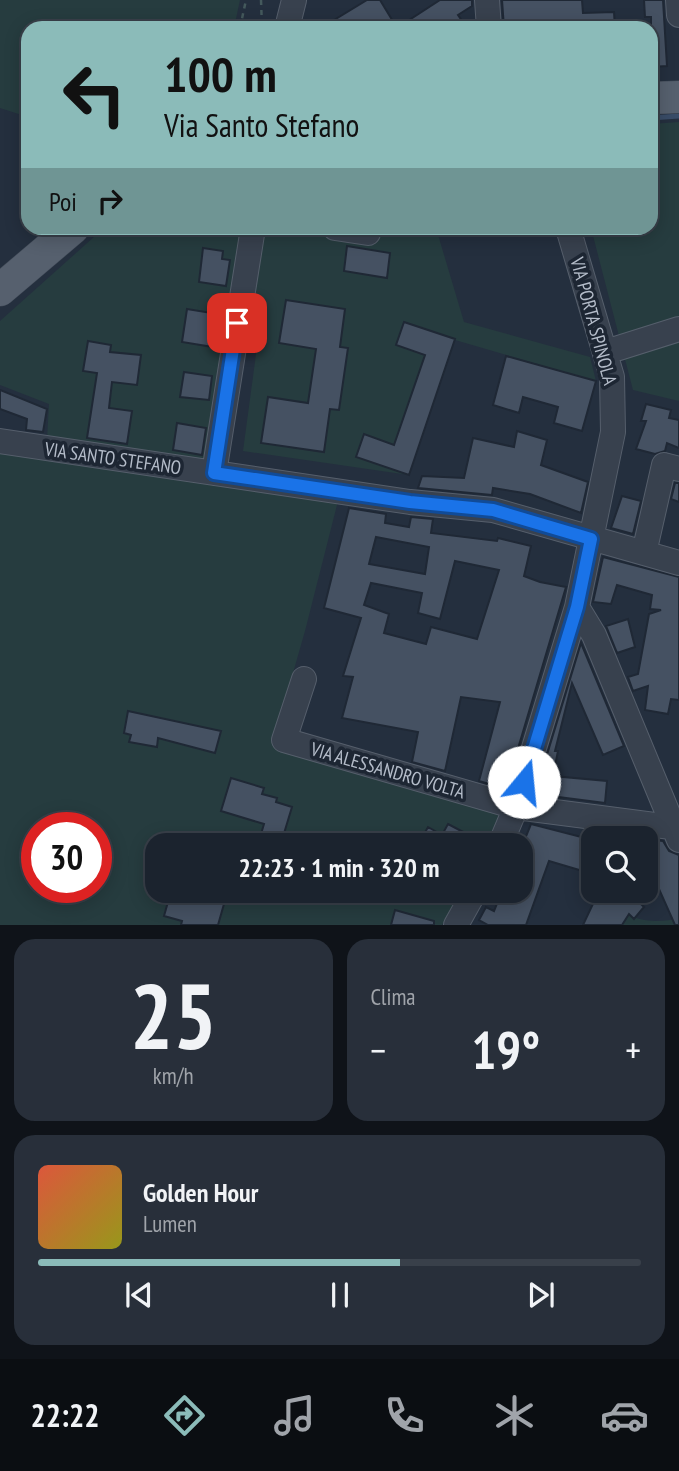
<!DOCTYPE html>
<html lang="it">
<meta charset="utf-8">
<style>
:root{--surface:#1b232e;--page:#282f3a;--text:#f1f3f6;--muted:#a0a4aa;--line:#39404a;--accent:#8bbbb9}
body{margin:0;font-family:"PT Sans Narrow",sans-serif;background:var(--page);color:var(--text);height:100vh;display:flex;flex-direction:column;font-size:26px;white-space:nowrap}
*{box-sizing:border-box;margin:0}
p{font-size:23px;color:var(--muted)}
.icon{flex:none;width:38px;height:38px;fill:none;stroke:currentColor;stroke-width:2;stroke-linecap:round;stroke-linejoin:round}
.map{position:relative;height:925px;overflow:hidden}
.sheet{display:flex;flex-direction:column;gap:14px;padding:14px;background:#0f1319;flex:1}
.sheet>*{flex:none}
.guide{position:absolute;left:21px;top:21px;width:637px;height:214px;border-radius:21px;box-shadow:0 4px 18px #0003,0 0 0 2px var(--line);background:#8bbbb9;color:#111;overflow:hidden}
.buttons{position:absolute;left:581px;top:826px;display:grid;gap:14px}
.buttons a{display:grid;place-items:center;width:77px;height:77px;border-radius:14px;background:var(--surface);box-shadow:0 4px 18px #0003,0 0 0 2px var(--line);font-size:35px}
.speed{position:absolute;left:21px;top:812px;display:flex;gap:14px;font-size:35px;font-weight:700;text-align:center}
.speed>*{display:grid;place-content:center;width:91px;height:91px;border-radius:50%;background:var(--surface);box-shadow:0 4px 18px #0003,0 0 0 2px var(--line);line-height:1}
.speed .limit{border:10px solid #d22;background:#fff;color:#111}
.pin{position:absolute;display:grid;place-items:center;width:60px;height:60px;color:#fff;margin:-30px;border-radius:14px;box-shadow:0 4px 10px #0006}
.me{position:absolute;width:77px;margin:-38px;rotate:17deg;stroke-linejoin:round;filter:drop-shadow(0 0 5px #0008)}
.turn{display:flex;align-items:center;gap:24px;height:147px;padding:0 28px;font-size:32px}
.turn .icon{width:91px;height:91px;stroke-width:2.5}
.turn b{display:block;font-size:49px;line-height:60px}
.then{display:flex;align-items:center;height:66px;padding:0 28px;background:#0003;gap:14px;font-size:26px}
.big{font-size:52px;font-weight:700;line-height:1.1}
.sheet .tile{flex:1;display:flex;flex-direction:column;justify-content:center;gap:10px;min-width:0;padding:0 24px;border-radius:21px;background:var(--page)}
.sheet .dial{align-items:center;gap:0}
.dial b{font-size:91px;line-height:1}
.song{display:flex;align-items:center;gap:21px}
.cover{width:84px;height:84px;border-radius:10px;background:linear-gradient(135deg,hsl(10 70% 55%),hsl(60 70% 35%))}
.played{height:7px;border-radius:4px;background:linear-gradient(90deg,var(--accent) 60%,var(--line) 60%)}
.keys{display:flex;justify-content:space-around;direction:ltr}
.heat{display:flex;justify-content:space-between;align-items:center;font-size:38px;direction:ltr}
.sheet .tiles{flex:1;display:grid;gap:14px;grid-template-columns:1fr 1fr}
.tile:last-child{grid-column:span 2}
.trip{position:absolute;left:145px;top:833px;width:388px;height:70px;border-radius:21px;background:var(--surface);box-shadow:0 4px 18px #0003,0 0 0 2px var(--line);font-weight:700;line-height:70px;text-align:center}
.menu{display:flex;height:112px;justify-content:space-around;align-items:center;background:#0b0e12;color:var(--muted)}
.menu .icon{width:49px;height:49px}
.menu .active{color:var(--accent)}
.menu b{font-size:32px;color:var(--text)}
.map>svg:first-child{display:block}
.green{fill:#263c3f;fill-rule:evenodd}
.lines{fill:none;stroke-linecap:round;stroke-linejoin:round}
.stream{stroke:#394c67;stroke-width:5}
.building{fill:#455162;stroke:#1f2835;stroke-width:2;fill-rule:evenodd}
.minor-casing{stroke:#565f6c;stroke-width:26}
.major-casing{stroke:#414a57;stroke-width:33}
.path{stroke:#44595c;stroke-width:2.5;stroke-dasharray:5 5;stroke-linecap:butt}
.minor{stroke:#38414e;stroke-width:24}
.major{stroke:#56606e;stroke-width:32}
.route-casing{stroke:#114b97;stroke-width:18}
.route{stroke:#1a73e8;stroke-width:12}
.labels{text-anchor:middle;stroke-width:7;stroke-linejoin:round;paint-order:stroke}
.street-label{font-size:19px;fill:#b4bcc9;stroke:#1d2633}
</style>
<div class="map">
<svg width="679" height="925" viewBox="0 0 679 925">
<rect width="100%" height="100%" fill="#242f3e"/>
<path class="green" d="M0,0H240L234,28H28V117L0,108Z
M679,122V401L633,390L591,228H651V124Z
M104,228H436L464,322L590,357L596,381L455,340L409,475L243,451L263,302L236,298L211,463L47,440L49,404L0,385V321Z
M0,450L338,501L305,631L273,743L505,816L488,845H158V891H171L164,916L182,921L181,925H0ZM231,778L264,788L262,794L277,798L276,802L292,807L282,840L261,834L264,824L221,811ZM37,828H96V887H37Z
M180,891H462L442,925H218L224,904Z
M629,914C640,923 665,922 679,918V925H622Z"/>
<g class="lines">
<path class="stream" d="M651,118L679,116"/>
</g>
<path class="building" d="M367,0H380L397,28H321Z
M440,0H472V6L458,15L467,28H397Z
M502,0H582L583,13L614,12L615,28H504Z
M644,0H663L667,66L651,67V17H645Z
M347,246L390,253L387,278L344,271Z
M203,248L223,251L222,259L230,260L226,286L199,282Z
M286,300L345,309L340,347L348,348L339,410L330,409L324,452L261,443L268,397L308,403L316,349L279,343Z
M187,309L224,315L219,348L182,342Z
M404,322L455,339L409,475L356,457L364,434L394,445L425,355L396,345Z
M88,341L111,345L110,352L141,355L137,385L112,382L109,408L132,411L127,444L87,438L97,373L83,371Z
M506,356L596,381L582,431L554,423L558,407L523,397L519,413L493,405Z
M184,372L212,376L209,400L180,397Z
M0,390L47,409L43,432L26,430L27,419L0,409Z
M646,404L671,410L669,418L679,420V448L667,443L665,451L655,454L636,449L646,421H641Z
M177,423L206,428L202,455L173,450Z
M517,431L547,440L541,465L588,482L581,513L530,494L493,488L492,495L418,488L422,476L464,478L473,438L514,447Z
M675,483H679V502L671,499Z
M622,496L641,501L633,534L611,528Z
M349,508L386,514L385,523L409,527L411,517L433,519L431,533L497,541L498,538L531,546L524,576L540,582L566,587L506,789L479,781L500,702L461,697L445,771L412,762L418,732L342,718L353,677L343,676L361,618L324,608ZM376,537L429,547L425,574L369,564ZM455,561L499,570L477,639L431,627L426,644L384,633L389,614L364,605L371,583L422,593L418,613L440,619Z
M603,557L679,577V700L671,699L668,714L645,710L648,686L633,691L628,677L638,674L649,614L661,610L650,609L652,595L617,585L611,604L593,602Z
M628,619L635,647L617,653L606,626Z
M581,643L624,746L603,755L572,683L555,751H558L553,776L607,781L605,803L535,794Z
M128,711L221,731L215,753L158,738L157,747L129,742L131,735L124,733Z
M231,778L264,788L262,794L277,798L276,802L292,807L282,840L261,834L264,824L221,811Z
M448,824L467,834L461,845H418L428,827L442,835Z
M531,824L593,840V851L586,872L549,861L526,925H488L479,920L486,907L494,911L502,891H522V846Z
M646,839L663,841L669,851L679,855V925H675L646,860Z
M171,891H180L224,904L218,925H181L182,921L164,916Z
M599,891H628L644,907L634,919L629,914L622,925H583Z
M395,910L434,921V925H391Z"/>
<g class="lines">
<g class="minor-casing">
<path id="minor" d="M487,0L489,28
M678,0L679,15
M287,28L294,0
M335,228L368,233
M606,352L679,329
M0,441L410,502L493,510L679,563
M214,473L253,228
M644,553L664,465L679,469
M577,607L594,635L679,840
M304,679L284,740L516,807L679,828
M500,845L516,807L577,607L613,432L612,377L568,228
M456,925L475,891"/>
</g>
<g class="major-casing">
<path id="major" d="M651,98L679,97
M0,290L73,228"/>
</g>
<path class="path" d="M261,0L262,28
M240,28L246,0"/>
<use href="#minor" class="minor"/>
<use href="#major" class="major"/>
</g>
<g class="lines">
<g class="route-casing">
<path id="route" d="M237,323L214,473L410,502L493,510L591,539L577,607L524,782"/>
</g>
<use href="#route" class="route"/>
</g>
<g class="labels">
<g class="street-label">
<text transform="translate(594 321) rotate(75)" y="7">VIA PORTA SPINOLA</text>
<text transform="translate(113 458) rotate(8)" y="7">VIA SANTO STEFANO</text>
<text transform="translate(388 770) rotate(16)" y="7">VIA ALESSANDRO VOLTA</text>
</g>
</g>
</svg>
<div class="buttons">
<a><svg class="icon" aria-label="search" viewBox="0 0 24 24"><circle cx="10" cy="10" r="6"/><path d="M15 15l6 6"/></svg></a>
</div>
<div class="speed"><div class="limit">30</div></div>
<div class="pin" style="left:237px;top:323px;background:#d93025"><svg class="icon" aria-label="arrive" viewBox="0 0 24 24"><path d="M6 21V4h12l-3 4 3 4H6"/></svg></div>
<svg class="me" style="left:524px;top:782px" viewBox="-20 -20 40 40"><circle r="19" fill="#fff"/><path d="M0-13L10 11 0 6-10 11z" fill="#1a73e8"/></svg>
<div class="trip">22:23 · 1 min · 320 m</div>
<div class="guide">
<div class="turn"><svg class="icon" aria-label="left" viewBox="0 0 24 24"><path d="M17 20v-9H6M10 6l-5 5 5 5"/></svg><div><b>100 m</b>Via Santo Stefano</div></div>
<div class="then">Poi<svg class="icon" aria-label="right" viewBox="0 0 24 24"><path d="M7 20v-9h11M14 6l5 5-5 5"/></svg></div>
</div>
</div>
<section class="sheet">
<div class="tiles">
<div class="tile dial"><b>25</b><p>km/h</p></div>
<div class="tile"><p>Clima</p>
<div class="heat"><a>−</a><b class="big">19°</b><a>+</a></div>
</div>
<div class="tile">
<div class="song"><i class="cover"></i><div><b>Golden Hour</b><p>Lumen</p></div></div>
<div class="played"></div>
<div class="keys"><svg class="icon" aria-label="previous" viewBox="0 0 24 24"><path d="M18 5L8 12l10 7zM5 5v14"/></svg><svg class="icon" aria-label="pause" viewBox="0 0 24 24"><path d="M8 5v14M16 5v14"/></svg><svg class="icon" aria-label="next" viewBox="0 0 24 24"><path d="M6 5l10 7-10 7zM19 5v14"/></svg></div>
</div>
</div>
</section>
<nav class="menu">
<b>22:22</b>
<svg class="icon active" aria-label="directions" viewBox="0 0 24 24"><path d="M12 3l9 9-9 9-9-9zM9 14v-3h6M13 9l2 2-2 2"/></svg>
<svg class="icon" aria-label="music" viewBox="0 0 24 24"><path d="M9 18V5l10-2v13"/><circle cx="6" cy="18" r="3"/><circle cx="16" cy="16" r="3"/></svg>
<svg class="icon" aria-label="phone" viewBox="0 0 24 24"><path d="M5 4h4l2 5-3 2q2 4 5 5l2-3 5 2v4C11 20 4 13 5 4z"/></svg>
<svg class="icon" aria-label="climate" viewBox="0 0 24 24"><path d="M12 3v18M4 7l16 10M4 17L20 7"/></svg>
<svg class="icon" aria-label="car" viewBox="0 0 24 24"><path d="M5 17H2v-5l4-1 3-4h7l3 4 3 1v5h-3M9 17h6M6 11h13"/><circle cx="7" cy="17" r="2"/><circle cx="17" cy="17" r="2"/></svg>
</nav>
